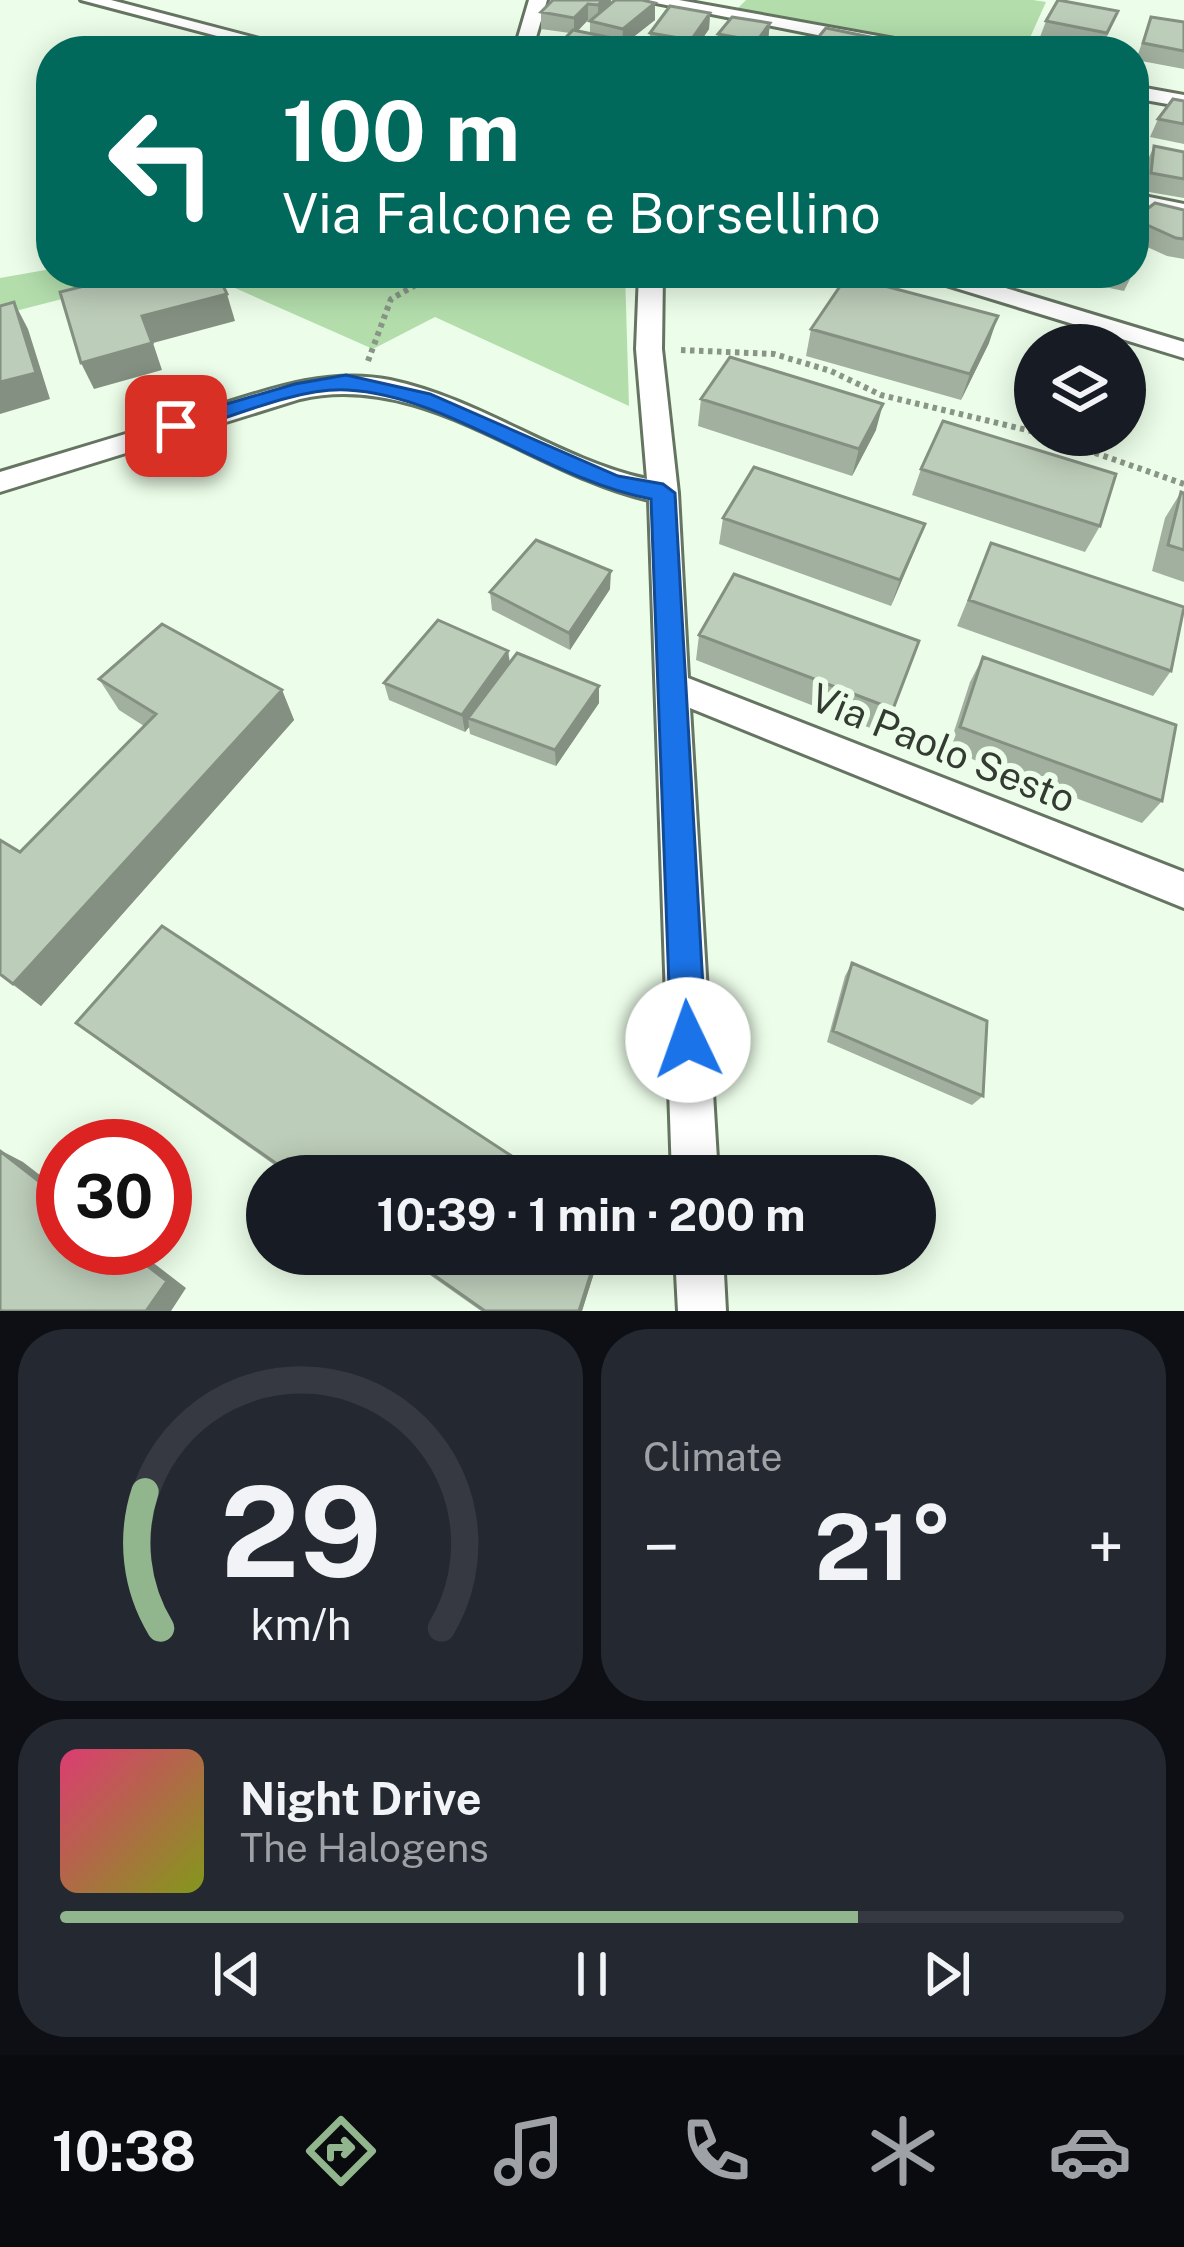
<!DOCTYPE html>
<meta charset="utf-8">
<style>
:root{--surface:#171b24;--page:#242831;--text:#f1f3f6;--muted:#9ea1a6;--line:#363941;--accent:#91b68d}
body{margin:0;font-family:"Public Sans",sans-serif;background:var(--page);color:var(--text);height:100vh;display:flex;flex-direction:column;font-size:45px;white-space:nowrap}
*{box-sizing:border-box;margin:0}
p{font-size:39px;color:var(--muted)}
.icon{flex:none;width:66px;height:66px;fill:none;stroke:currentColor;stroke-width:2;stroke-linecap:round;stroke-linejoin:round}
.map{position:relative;height:1311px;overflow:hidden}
.details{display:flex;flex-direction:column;gap:18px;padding:18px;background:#0d0f14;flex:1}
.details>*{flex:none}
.hud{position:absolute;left:36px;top:36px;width:1113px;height:252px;border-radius:48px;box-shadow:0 6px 30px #0003;background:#00695c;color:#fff;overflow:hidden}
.buttons{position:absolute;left:1014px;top:324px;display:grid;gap:24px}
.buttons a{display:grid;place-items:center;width:132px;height:132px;border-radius:50%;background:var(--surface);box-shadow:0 6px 30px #0003;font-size:60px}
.speed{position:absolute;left:36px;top:1119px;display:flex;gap:24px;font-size:60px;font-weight:700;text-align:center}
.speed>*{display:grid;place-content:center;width:156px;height:156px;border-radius:50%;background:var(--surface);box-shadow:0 6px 30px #0003;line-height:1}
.speed .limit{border:18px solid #d22;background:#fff;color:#111}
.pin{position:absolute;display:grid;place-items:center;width:102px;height:102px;color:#fff;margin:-51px;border-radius:24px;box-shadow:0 6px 18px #0006}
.me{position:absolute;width:132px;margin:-66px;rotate:357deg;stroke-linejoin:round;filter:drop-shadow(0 0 9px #0008)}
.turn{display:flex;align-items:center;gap:42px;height:252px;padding:0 48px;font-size:54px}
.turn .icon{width:156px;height:156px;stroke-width:2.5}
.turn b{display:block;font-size:84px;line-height:102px}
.big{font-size:90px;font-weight:700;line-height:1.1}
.details .card{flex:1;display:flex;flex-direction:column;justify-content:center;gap:18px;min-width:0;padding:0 42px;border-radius:48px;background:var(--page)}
.details .dial{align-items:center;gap:0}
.dial svg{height:312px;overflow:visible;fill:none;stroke:var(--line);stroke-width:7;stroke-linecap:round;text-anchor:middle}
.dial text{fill:var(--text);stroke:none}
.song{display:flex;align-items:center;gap:36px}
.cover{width:144px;height:144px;border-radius:18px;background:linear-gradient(135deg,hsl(340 70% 55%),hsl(70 70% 35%))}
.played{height:12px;border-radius:6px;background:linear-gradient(90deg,var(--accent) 75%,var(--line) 75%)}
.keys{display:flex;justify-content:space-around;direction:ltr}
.heat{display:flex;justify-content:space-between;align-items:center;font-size:66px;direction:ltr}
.details .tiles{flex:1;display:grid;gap:18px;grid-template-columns:1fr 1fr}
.card:last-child{grid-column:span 2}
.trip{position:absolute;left:246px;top:1155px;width:690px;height:120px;border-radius:60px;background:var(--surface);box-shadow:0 6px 30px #0003;font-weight:700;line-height:120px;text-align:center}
.tabs{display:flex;height:192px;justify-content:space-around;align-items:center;background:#090b0e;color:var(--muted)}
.tabs .icon{width:84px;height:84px}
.tabs .active{color:var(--accent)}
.tabs b{font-size:54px;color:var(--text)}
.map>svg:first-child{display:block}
.green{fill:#b3deac}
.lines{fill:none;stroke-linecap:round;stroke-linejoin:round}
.street-casing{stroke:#657562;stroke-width:6}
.path-far1{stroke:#899587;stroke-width:4.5;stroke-dasharray:3 3;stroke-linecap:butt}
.path{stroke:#899587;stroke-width:6;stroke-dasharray:4.5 4.5;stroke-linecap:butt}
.street{fill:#fff;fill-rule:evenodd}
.wall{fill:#a2b09f;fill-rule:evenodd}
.shaded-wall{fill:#849082}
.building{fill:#bccdb9;stroke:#849082;stroke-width:3}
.route{fill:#1a73e8;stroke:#114b97;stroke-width:3}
.labels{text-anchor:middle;stroke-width:12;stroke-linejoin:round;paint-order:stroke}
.street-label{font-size:39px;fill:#343b33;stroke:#ecfee9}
</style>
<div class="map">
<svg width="1184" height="1311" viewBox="0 0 1184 1311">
<rect width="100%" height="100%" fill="#ecfee9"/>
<path class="green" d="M746,0H1033L1046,2L1024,51H974L737,9Z
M51,269V273H163L0,315V278Z
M201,273H625L629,406L435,317L373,349Z"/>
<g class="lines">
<g class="street-casing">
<path id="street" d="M81,0H111L305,51H274Z
M529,0H547L532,51H514Z
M641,0H679L928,45L937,51H898Z
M1134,86L1184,95V107L1134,98Z
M1134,194L1184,204V218L1134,208Z
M639,273H663L662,349L678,493L688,678L1184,872V908L690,708L718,1176H672L649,500C533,474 423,370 300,399L0,492V472C62,453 123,435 185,416C252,396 320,366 390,380C481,399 557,459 647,479L636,349Z
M919,273H956L1184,342V358L923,278Z
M675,1254H723L726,1311H678Z"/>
</g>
<path class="path-far1" d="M322,46L340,51"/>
<path class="path" d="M681,350L774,354L831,371L881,395L1035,432
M368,361L391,299L437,273
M1044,435L1184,484"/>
<use href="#street" class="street"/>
</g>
<path class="wall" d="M553,0H611L610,4L655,20L628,41L541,29V12ZM588,20L590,21V34L577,31Z
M1118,11L1101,50L1040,37L1046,21Z
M710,13L709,29L694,51L649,50L650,33Z
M1151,17L1184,22V69L1136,60Z
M770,23L768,40L760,51H717L718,34Z
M811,46H914L912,51H811Z
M1184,101V144L1150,137L1158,119Z
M1154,146L1184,152V198L1143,191L1146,164Z
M1184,210V259L1167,256L1134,241V217Z
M1064,273H1133L1124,291L1062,278Z
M811,329L989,343L961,400L806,356Z
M701,399L876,430L852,476L698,426Z
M921,469L1100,526L1085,552L912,495Z
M1181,492L1184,493V582L1152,571L1165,518Z
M723,518L925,524L891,606L719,544Z
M991,543L1171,671L1153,696L957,626Z
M610,589L570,650L492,610L490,592Z
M699,635L893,709L883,733L696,660Z
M508,651L510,662L599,686V703L556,766L470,734L469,727L465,732L389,700L384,683Z
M983,657L1162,801L1142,823L948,750L970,682Z
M99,679L282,690L294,720L41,1006L0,975V840L20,852L144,726L119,710Z
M852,963L983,1096L972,1105L827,1042L845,976Z
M76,1023L542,1176H290L102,1043Z
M400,1254H600L582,1311H481Z"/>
<path class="shaded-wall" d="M603,0H611L610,9L598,22V5Z
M655,3V20L622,46L623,29Z
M588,4V20L574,35V18Z
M710,13L709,29L694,51H691V40Z
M770,23L768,40L760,51H756L757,41Z
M227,294L235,321L153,343L162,370L94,389L81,363L142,316Z
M14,302L28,329L50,399L0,414V382Z
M998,316L989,343L961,400L970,374Z
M883,404L876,430L852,476L859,449Z
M925,524L915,550L891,606L900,580Z
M611,571L610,589L570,650L569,633Z
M508,651L510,668L468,718L469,727L465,732L462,715Z
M599,686V703L556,766L555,750Z
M282,690L294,720L41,1006L13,984Z
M0,1150L23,1162L63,1193V1200Z
M124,1248H134L186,1288L171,1311H146Z
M597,1254H600L582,1311H579Z"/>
<path class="building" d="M553,0H603L598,5L588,4L574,18L541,12Z
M615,0H642L655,3L623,29L590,21Z
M1058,0L1118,11L1107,33L1046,21Z
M670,6L710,13L691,40L650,33Z
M732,17L770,23L757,41L718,34Z
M1151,17L1184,22V51L1143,43Z
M826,28L914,46L910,51H838L811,46Z
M573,30L636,43L621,51H553Z
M1173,99L1184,101V124L1158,119Z
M1154,146L1184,152V179L1151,173Z
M1155,203L1184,210V239L1176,238L1134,219Z
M137,273H200L202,276L217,273L227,294L142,316L152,343L81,363L60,292Z
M847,276L998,316L970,374L811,329Z
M14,302L36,373L0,382V306Z
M730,357L883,404L859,449L701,399Z
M943,421L1116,474L1100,526L921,469Z
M754,467L925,524L900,580L723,518Z
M1181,492L1184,493V550L1168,545Z
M536,540L611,571L569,633L490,592Z
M991,543L1184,607L1171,671L969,600Z
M734,574L919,641L893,709L699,635Z
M438,620L508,651L462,715L384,683Z
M162,624L282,690L13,984L0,974V840L20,852L156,714L99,679Z
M517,653L599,686L555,750L468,718Z
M983,657L1176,725L1162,801L960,727Z
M162,926L542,1176H294L76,1023Z
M852,963L987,1021L983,1096L833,1031Z
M0,1151L63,1200V1248H124L167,1281L146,1311H0Z
M404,1254H597L579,1311H485Z"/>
<path class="route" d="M346,375L430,394L618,476L663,484L675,493L706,1040L701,1052L688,1057L676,1052L671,1040L651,499C548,480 448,395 347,390C297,387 225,420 176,434L165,426L168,421L295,384Z"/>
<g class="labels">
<g class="street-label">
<text transform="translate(943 748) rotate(22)" y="14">Via Paolo Sesto</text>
</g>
</g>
</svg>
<div class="buttons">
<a><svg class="icon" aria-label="layers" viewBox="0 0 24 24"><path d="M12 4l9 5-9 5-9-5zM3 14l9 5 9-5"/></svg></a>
</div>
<div class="speed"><div class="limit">30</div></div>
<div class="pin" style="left:176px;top:426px;background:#d93025"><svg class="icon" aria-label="arrive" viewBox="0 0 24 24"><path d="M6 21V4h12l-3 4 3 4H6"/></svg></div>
<svg class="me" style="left:688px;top:1040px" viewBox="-20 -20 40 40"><circle r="19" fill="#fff"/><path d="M0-13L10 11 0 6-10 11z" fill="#1a73e8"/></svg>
<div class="trip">10:39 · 1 min · 200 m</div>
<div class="hud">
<div class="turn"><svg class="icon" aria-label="left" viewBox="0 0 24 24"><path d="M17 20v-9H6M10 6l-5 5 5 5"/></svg><div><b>100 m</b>Via Falcone e Borsellino</div></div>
</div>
</div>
<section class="details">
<div class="tiles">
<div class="card dial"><svg viewBox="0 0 100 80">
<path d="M14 69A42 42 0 1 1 86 69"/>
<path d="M14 69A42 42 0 0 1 10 34" stroke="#91b68d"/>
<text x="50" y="56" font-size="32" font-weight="700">29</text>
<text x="50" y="72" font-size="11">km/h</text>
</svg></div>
<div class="card"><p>Climate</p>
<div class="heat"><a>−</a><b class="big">21°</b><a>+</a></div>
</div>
<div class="card">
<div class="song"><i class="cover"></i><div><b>Night Drive</b><p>The Halogens</p></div></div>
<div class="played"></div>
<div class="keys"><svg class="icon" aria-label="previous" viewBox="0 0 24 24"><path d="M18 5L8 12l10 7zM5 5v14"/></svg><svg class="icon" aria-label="pause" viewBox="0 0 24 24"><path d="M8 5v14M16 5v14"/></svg><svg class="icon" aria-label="next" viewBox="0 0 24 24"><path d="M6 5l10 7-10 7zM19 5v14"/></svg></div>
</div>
</div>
</section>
<nav class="tabs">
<b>10:38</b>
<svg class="icon active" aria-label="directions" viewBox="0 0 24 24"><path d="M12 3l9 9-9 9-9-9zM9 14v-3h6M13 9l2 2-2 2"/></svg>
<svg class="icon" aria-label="music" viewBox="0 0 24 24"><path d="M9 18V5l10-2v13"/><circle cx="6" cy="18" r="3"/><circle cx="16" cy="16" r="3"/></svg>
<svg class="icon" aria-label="phone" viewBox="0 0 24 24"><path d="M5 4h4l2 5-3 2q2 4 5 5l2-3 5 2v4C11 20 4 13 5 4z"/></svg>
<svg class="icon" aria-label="climate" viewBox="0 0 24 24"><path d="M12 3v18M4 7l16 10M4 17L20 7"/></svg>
<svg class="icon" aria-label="car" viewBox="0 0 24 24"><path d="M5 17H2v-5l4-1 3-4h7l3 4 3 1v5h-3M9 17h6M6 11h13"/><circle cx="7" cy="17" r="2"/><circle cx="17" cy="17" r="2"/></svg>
</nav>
